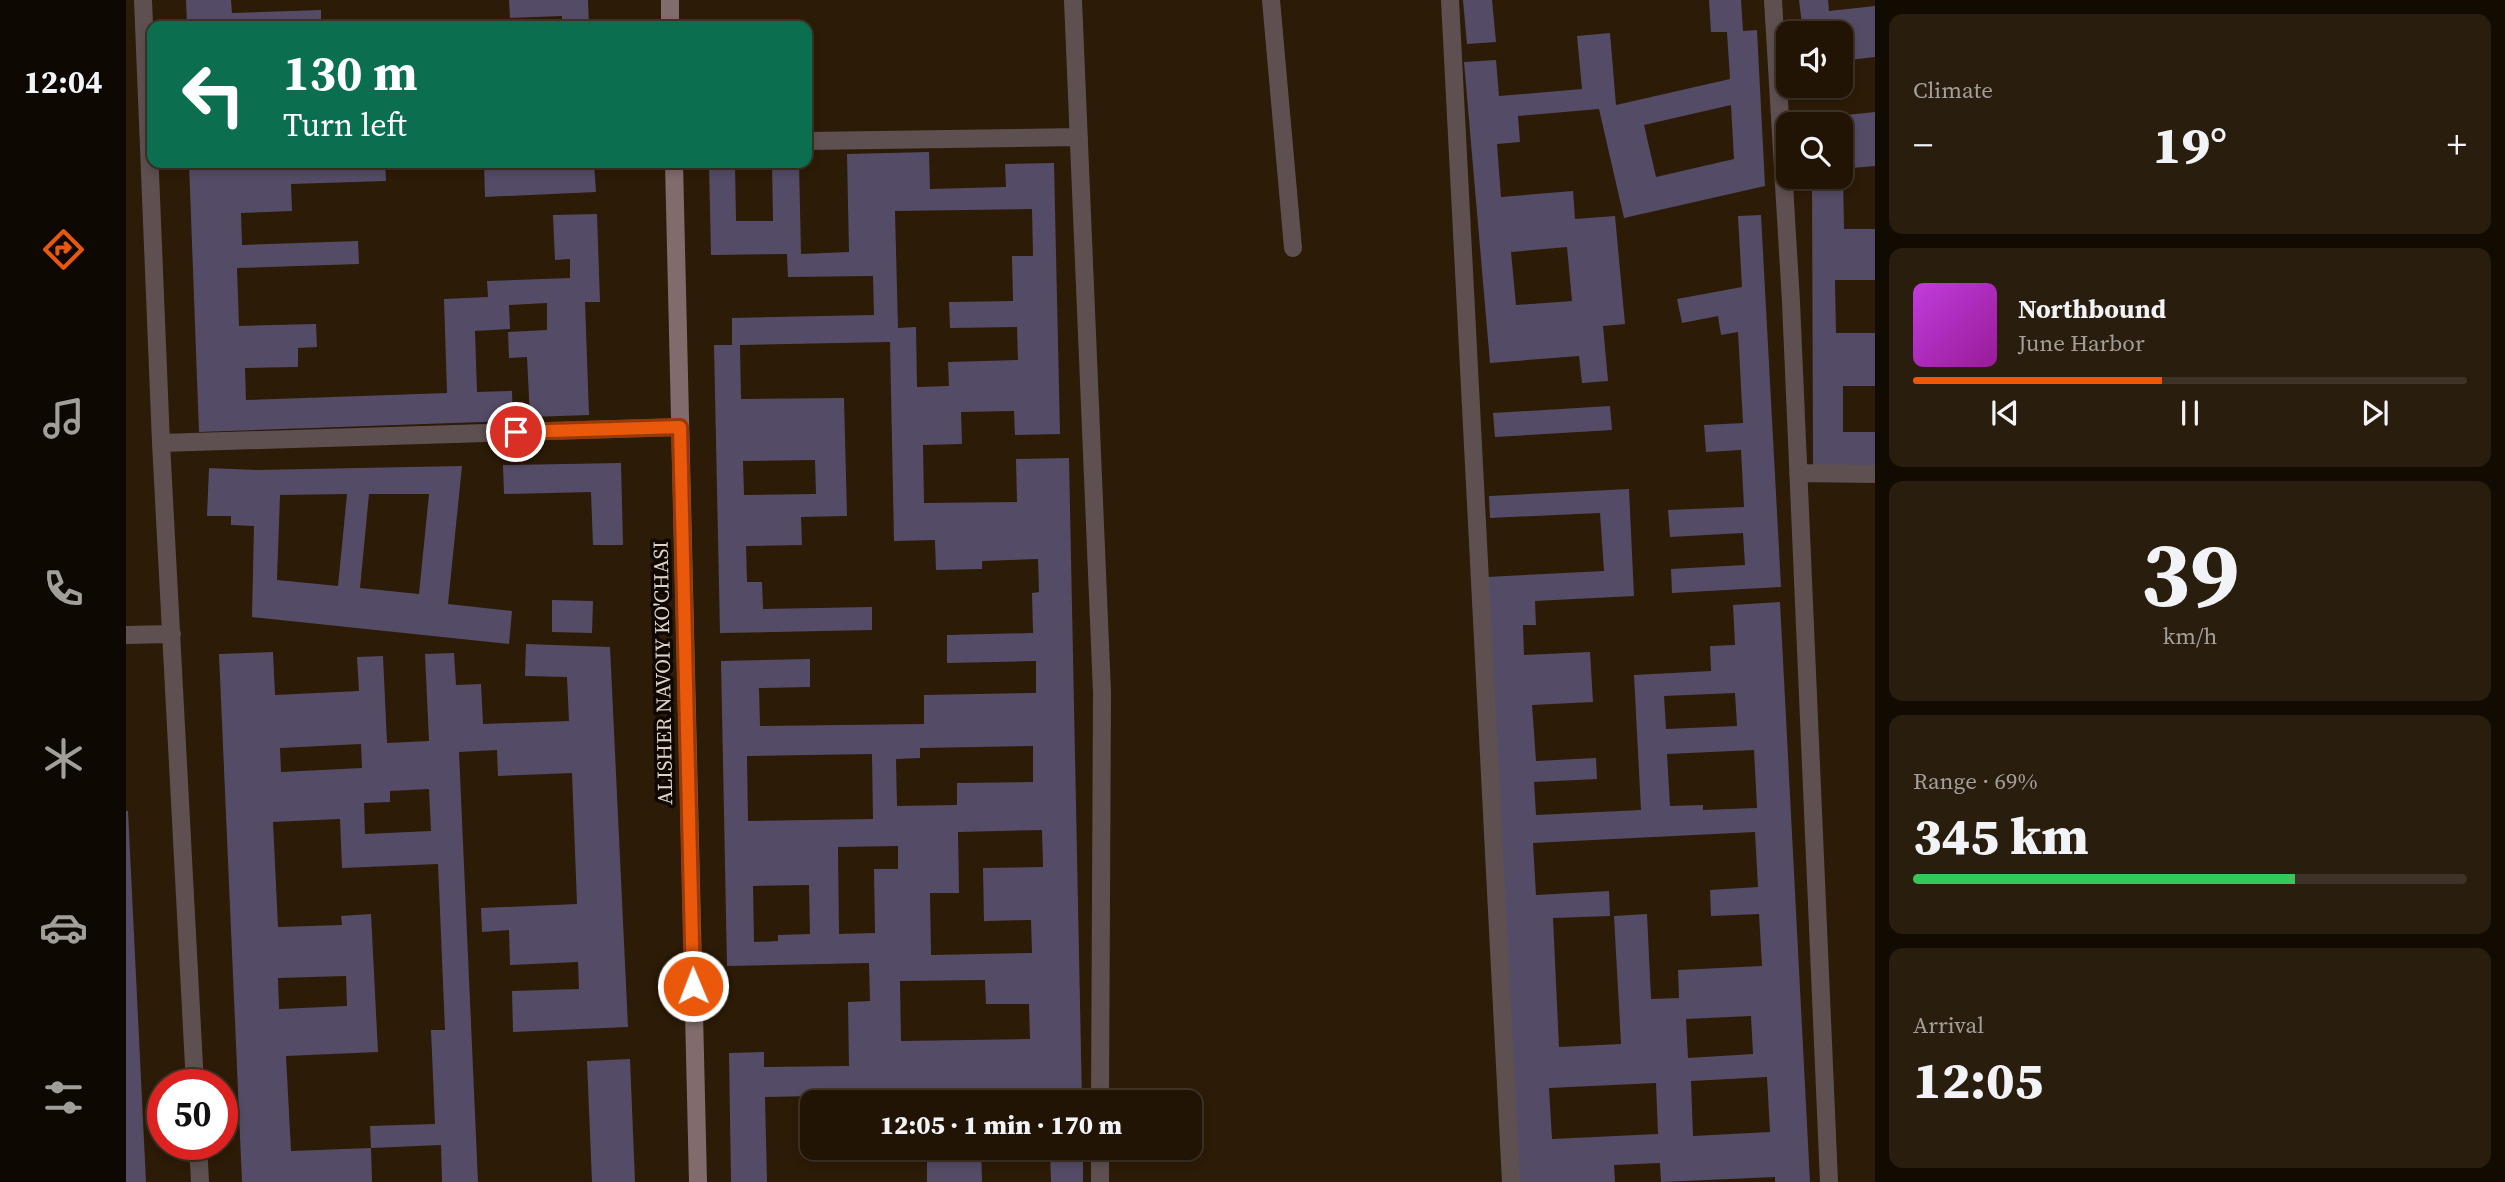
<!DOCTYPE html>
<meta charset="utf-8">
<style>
:root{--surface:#211404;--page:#291d0e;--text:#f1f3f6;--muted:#a29e9a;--line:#3e3326;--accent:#ea580c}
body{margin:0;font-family:"Source Serif 4",serif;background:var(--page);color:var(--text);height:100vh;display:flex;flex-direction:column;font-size:26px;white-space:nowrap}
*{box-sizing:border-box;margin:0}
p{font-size:23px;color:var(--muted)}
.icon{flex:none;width:38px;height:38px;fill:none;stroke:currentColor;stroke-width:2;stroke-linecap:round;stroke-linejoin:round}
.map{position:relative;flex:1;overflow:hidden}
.drawer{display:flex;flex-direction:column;gap:14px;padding:14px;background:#120b02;width:630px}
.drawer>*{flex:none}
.hud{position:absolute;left:21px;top:21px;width:665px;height:147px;border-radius:14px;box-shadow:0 4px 10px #0003,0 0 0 2px var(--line);background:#0b6e4f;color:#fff;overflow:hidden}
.tools{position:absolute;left:1650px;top:21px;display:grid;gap:14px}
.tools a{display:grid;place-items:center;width:77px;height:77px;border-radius:14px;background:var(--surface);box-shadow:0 4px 10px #0003,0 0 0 2px var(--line);font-size:35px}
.speed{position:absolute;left:21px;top:1069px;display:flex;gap:14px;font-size:35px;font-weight:700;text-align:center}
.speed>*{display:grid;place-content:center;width:91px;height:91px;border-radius:50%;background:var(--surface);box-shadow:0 4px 10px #0003,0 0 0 2px var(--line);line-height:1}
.speed .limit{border:10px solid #d22;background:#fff;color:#111}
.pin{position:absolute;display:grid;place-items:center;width:60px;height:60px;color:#fff;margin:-30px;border:4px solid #fff;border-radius:50%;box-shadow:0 2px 7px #0007}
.me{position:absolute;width:77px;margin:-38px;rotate:359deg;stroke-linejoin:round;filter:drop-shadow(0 0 5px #0008)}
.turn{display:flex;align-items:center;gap:24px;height:147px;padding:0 21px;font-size:32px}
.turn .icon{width:91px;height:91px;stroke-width:2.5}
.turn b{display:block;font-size:49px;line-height:60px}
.big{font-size:52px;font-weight:800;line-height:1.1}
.drawer .card{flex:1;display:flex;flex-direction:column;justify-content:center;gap:10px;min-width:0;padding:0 24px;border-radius:14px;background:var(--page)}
.drawer .dial{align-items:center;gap:0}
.dial b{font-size:91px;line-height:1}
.song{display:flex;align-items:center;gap:21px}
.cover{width:84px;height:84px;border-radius:10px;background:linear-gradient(135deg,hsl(290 70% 55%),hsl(300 70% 35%))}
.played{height:7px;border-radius:4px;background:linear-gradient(90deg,var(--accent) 45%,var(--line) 45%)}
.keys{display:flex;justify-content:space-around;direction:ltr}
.heat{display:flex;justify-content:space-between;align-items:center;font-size:38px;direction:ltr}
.charge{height:10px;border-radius:5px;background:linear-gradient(90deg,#34c759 69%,var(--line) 0)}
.trip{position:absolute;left:674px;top:1090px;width:402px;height:70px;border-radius:14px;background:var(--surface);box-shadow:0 4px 10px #0003,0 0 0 2px var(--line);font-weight:800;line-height:70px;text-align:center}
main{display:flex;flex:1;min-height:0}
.dock{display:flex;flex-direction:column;width:126px;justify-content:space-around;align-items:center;background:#0d0802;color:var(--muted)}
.dock .icon{width:49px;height:49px}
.dock .on{color:var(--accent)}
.dock b{font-size:32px;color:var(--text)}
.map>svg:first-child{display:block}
.building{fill:#544c66;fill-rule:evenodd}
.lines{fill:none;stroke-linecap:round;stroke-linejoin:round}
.street{stroke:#5e5051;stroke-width:18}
.secondary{stroke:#826b6c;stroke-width:18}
.route-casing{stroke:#983908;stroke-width:18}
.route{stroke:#ea580c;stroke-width:12}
.labels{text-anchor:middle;stroke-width:7;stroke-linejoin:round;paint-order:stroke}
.street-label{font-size:21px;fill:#ded3c6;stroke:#0f0802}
</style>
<main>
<nav class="dock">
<b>12:04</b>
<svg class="icon on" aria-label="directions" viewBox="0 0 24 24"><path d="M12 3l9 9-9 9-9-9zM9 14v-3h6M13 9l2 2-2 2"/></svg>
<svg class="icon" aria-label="music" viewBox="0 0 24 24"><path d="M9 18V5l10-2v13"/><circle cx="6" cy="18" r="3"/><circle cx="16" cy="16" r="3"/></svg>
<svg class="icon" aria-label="phone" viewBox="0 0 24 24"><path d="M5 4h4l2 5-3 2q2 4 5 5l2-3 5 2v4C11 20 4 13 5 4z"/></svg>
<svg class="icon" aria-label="climate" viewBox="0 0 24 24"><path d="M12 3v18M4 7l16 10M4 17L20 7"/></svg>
<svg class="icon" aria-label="car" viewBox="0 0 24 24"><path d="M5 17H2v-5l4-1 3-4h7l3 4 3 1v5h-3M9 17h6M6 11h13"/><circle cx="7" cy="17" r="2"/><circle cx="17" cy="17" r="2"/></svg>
<svg class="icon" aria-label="filters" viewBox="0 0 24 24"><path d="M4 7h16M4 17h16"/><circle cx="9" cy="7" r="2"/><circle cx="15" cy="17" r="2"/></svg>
</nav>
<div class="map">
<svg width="1749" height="1182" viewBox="0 0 1749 1182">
<rect width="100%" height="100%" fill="#2c1b06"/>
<path class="building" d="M60,0H105L106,13L195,10V26H61Z
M383,0H462L463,26H436V16L384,18Z
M1337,0H1366L1370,42L1341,44Z
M1583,0H1615L1617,31L1631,30L1639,186L1498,218L1473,109L1392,116L1394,142L1371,144L1375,197L1447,191L1449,219L1489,216L1499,324L1477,326L1482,381L1456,383L1453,356L1364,363L1338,62L1370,60L1373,96L1456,89L1451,36L1484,33L1490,105L1604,79L1601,32H1585ZM1605,105L1608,159L1530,177L1518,125ZM1441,247L1446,301L1390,305L1385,252Z
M1673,0H1702L1703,11L1749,6V57L1715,61V33H1677Z
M1749,112V166L1715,169V124H1683L1682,119Z
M803,152L804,189L880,187L879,164L928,163L934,434L889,435L888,411L835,412L836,444L797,445L798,503L891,502L890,459L943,458L956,1102H925V1090H877V1101L823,1102H789V1094L639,1097L641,1182H605L603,1053L638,1052V1067L723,1066L722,1002L744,1001L743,963L601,966L595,661L684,659V687L633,688L634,726L798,724V695L910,693V661L821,663V635L907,633L906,593L913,592L912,559L856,561V569L810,570L809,540L768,541L764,342L614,345L615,399L718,398L721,516L675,517L676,545L620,546L621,582H636L637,609L746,607V630L594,633L588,345H606V318L748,315L747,276L662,277L661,254L585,255L583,163H609L610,221H647L646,163H673L675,254L723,252L721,154ZM906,209L907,256H886L887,301L823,302L824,328L891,327L892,360L822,362L823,386L791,387L790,327L772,328L769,211ZM689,460L690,494L618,495L617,461ZM907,746V782L831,783V805L771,806L770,759L794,758V748ZM746,754L747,819L622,821L621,756ZM916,830L917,867L857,868L858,921L905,920L906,953L805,955L804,893H833L832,832ZM772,846V869H748L749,933L713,934L712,847ZM683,885L684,934L652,935V941L628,942L627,886ZM859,980L860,1004H903L904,1039L775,1041L774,981Z
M63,163H113V169L165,167L164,163H259L260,181L165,184L166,211L115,213L116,245L232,241L233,264L111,268L113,326L190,324L191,347L172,348V367L119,368L120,400L321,393L318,299L362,297L361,281L444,278V259L429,260L427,215L471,214L474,302H459L463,415L404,417L401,357L383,358L382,332L421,330V303L383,305L384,329L349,331L351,392L386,391L387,421L73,432Z
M358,163H468L470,192L359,197Z
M1686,177H1717L1718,229H1749V280H1709L1710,333H1749V386H1717V432H1749V466H1687Z
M1635,215L1655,587L1546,593L1545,569L1619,565L1617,533L1544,537L1542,510L1618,507L1615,450L1580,452L1578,425L1617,423L1612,332L1595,335L1592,316L1556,323L1551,299L1616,287L1612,216Z
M1484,406L1486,430L1369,437L1367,413Z
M495,463L497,545H467L465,492L378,494L377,465Z
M336,466L322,604L386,611L383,644L126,617L128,526L105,525V516H81L83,468L130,470ZM221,494L212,586L151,580L154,495ZM243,494H303L293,594L234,588Z
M1503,489L1508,596L1409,601L1410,625H1397L1398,655L1464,652L1467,702L1406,705L1410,761L1470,758L1471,779L1408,782L1410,815L1515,810L1508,675L1585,671L1584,646L1609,645L1607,605L1654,602L1684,1182H1649V1177L1535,1182L1534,1163L1488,1165L1489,1182H1393L1361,577L1478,571L1474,513L1364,518L1363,496ZM1609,693L1611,726L1540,729L1538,696ZM1628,750L1631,808L1577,810V805L1544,806L1541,754ZM1629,832L1632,887L1584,890L1585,916L1633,914L1636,966L1552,970L1553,998L1525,999L1521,914L1488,916L1495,1044L1433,1047L1427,918L1484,916L1483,891L1410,895L1407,843ZM1625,1016L1627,1054L1562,1058L1560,1019ZM1641,1077L1644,1132L1567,1136L1565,1081ZM1530,1083L1532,1134L1426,1139L1423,1088Z
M426,600L467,601L466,633L426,632Z
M400,644L484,647L502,1027L387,1032L386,991L453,989L452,962L384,965L383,930L356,932L355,908L451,904L446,773L372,776L371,750L333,752L352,1182H316L315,1145L245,1148L244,1126L309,1124L305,1030H319L312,864L216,868L214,819L147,822L152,927L216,925L215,916L245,914L252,1052L160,1056L165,1151L245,1148L246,1182H116L93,654L147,652L149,695L233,691L231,657L257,656L261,743L303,741L299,654L328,653L330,685L355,684L357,724L443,721L441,677L399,676ZM235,744L236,768L155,772L154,748ZM303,789L305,831L239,834L238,803L264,802V791ZM220,976L221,1006L153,1009L152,978Z
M0,811H2L20,1182H0Z
M504,1059L509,1182H466L461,1061Z
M801,1148H855L856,1182H801Z
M890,1148H957V1182H925L924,1152H890Z"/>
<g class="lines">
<path class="street" d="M17,0L35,443L69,1085
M947,0L976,692L974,1102
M1145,0L1167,248
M1324,0L1385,1182
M1647,0L1665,302L1703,1182
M681,141L953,137
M35,443L554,427
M1672,473L1749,474
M0,635L46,634
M72,1144L74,1182
M974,1182V1148"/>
<path class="secondary" d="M544,0V26
M548,163L572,1182"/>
</g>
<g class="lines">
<g class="route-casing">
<path id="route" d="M390,432L554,427L567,986"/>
</g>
<use href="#route" class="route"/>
</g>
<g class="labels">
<g class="street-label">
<text transform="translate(537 673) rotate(-91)" y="7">ALISHER NAVOIY KO'CHASI</text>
</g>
</g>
</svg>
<div class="tools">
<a><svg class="icon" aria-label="sound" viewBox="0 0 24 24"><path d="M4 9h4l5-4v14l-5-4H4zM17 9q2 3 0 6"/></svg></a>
<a><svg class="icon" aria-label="search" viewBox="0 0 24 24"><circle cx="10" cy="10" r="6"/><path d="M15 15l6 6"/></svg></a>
</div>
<div class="speed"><div class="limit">50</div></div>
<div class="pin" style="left:390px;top:432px;background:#d93025"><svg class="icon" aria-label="arrive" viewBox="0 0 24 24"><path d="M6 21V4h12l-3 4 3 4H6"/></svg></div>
<svg class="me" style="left:567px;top:986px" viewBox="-20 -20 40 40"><circle r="17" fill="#ea580c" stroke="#fff" stroke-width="3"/><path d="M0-11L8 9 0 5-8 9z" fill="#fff"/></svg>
<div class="trip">12:05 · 1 min · 170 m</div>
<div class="hud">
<div class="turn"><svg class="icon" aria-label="left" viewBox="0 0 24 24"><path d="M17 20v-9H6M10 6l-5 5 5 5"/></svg><div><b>130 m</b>Turn left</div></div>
</div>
</div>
<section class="drawer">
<div class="card"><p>Climate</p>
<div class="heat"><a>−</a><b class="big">19°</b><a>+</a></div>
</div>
<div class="card">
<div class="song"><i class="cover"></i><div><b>Northbound</b><p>June Harbor</p></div></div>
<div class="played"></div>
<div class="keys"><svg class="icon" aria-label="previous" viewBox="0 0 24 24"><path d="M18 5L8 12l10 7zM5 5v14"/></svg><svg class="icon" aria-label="pause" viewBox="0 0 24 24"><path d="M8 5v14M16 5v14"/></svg><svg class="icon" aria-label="next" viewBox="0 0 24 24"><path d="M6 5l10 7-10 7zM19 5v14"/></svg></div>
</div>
<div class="card dial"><b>39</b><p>km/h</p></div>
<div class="card"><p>Range · 69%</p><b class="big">345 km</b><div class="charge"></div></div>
<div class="card"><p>Arrival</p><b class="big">12:05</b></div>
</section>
</main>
